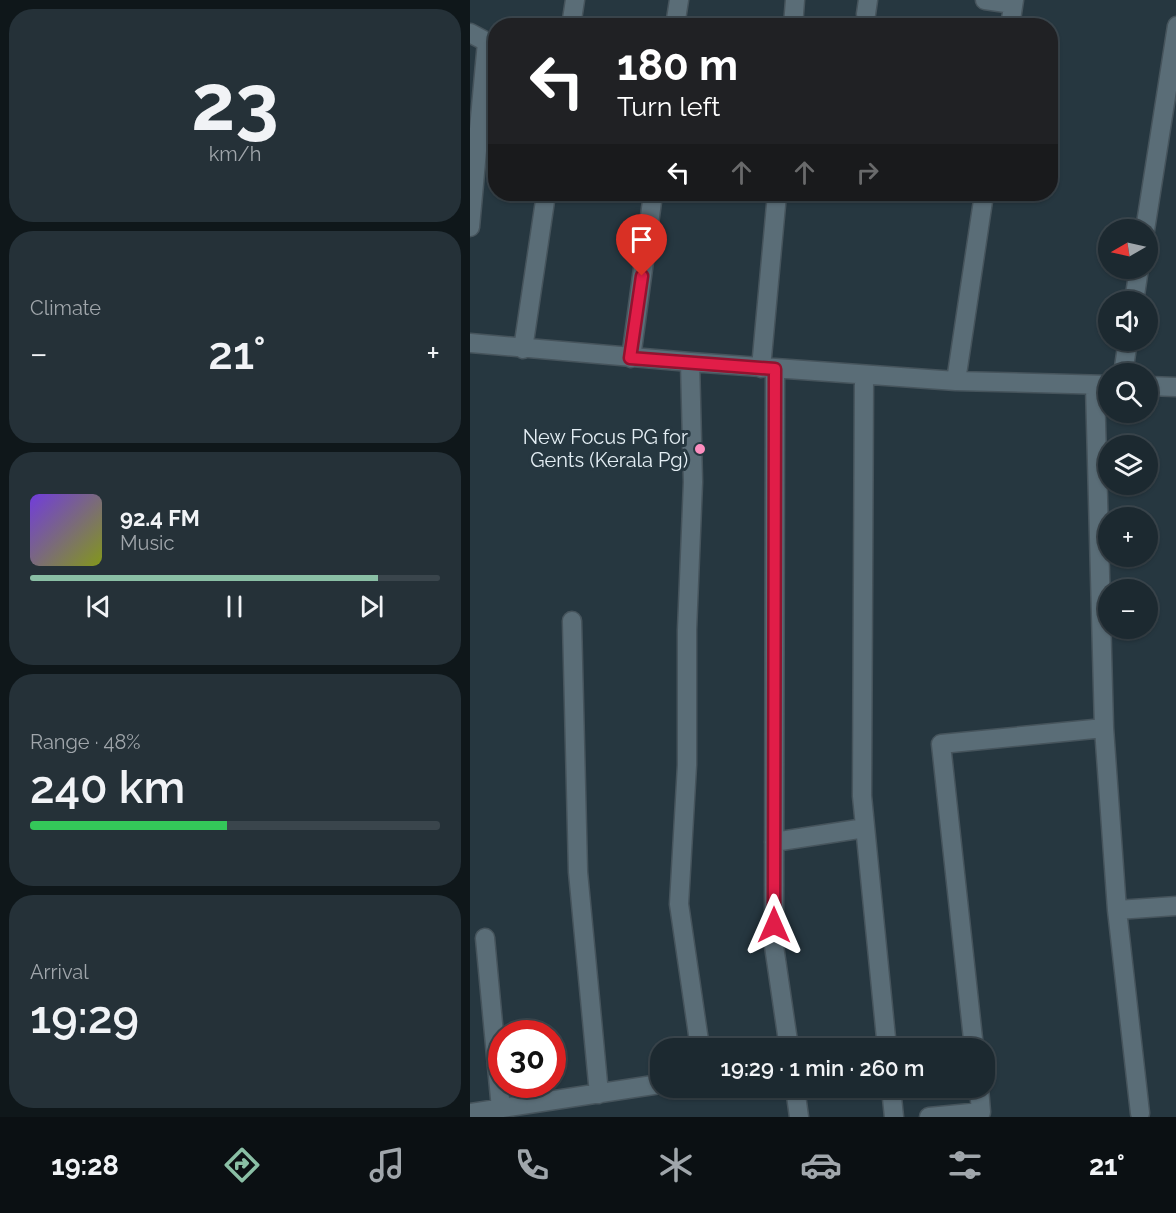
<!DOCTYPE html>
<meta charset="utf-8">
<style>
:root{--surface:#1c2930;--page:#253138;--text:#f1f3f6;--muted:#a0a6ab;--line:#3a454c;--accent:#8abfa5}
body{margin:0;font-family:Raleway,sans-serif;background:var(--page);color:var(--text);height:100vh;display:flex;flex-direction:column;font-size:22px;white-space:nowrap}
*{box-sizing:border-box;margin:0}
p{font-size:20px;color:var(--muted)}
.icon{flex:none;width:33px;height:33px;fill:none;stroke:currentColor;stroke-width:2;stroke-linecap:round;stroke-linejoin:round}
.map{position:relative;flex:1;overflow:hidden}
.drawer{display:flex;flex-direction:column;gap:9px;padding:9px;background:#0f171a;width:470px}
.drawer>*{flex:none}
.banner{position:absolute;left:18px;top:18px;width:570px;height:183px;border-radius:24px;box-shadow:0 2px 4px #0004,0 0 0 2px var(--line);background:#202124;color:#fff;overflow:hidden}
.needle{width:39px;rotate:261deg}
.buttons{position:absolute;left:628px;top:219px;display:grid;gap:12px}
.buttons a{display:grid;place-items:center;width:60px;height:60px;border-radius:50%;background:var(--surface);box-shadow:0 2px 4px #0004,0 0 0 2px var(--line);font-size:30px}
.speed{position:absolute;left:18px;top:1020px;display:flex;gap:12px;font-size:30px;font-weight:700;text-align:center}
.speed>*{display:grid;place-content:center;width:78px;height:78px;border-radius:50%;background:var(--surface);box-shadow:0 2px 4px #0004,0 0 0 2px var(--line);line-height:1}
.speed .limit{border:9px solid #d22;background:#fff;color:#111}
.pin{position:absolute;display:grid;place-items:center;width:51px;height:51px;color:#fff;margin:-62px -26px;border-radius:50% 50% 50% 0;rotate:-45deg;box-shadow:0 0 6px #0007}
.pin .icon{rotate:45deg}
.me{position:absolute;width:66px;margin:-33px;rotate:0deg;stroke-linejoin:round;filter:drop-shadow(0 0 4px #0008)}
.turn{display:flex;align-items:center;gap:21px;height:126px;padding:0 30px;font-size:27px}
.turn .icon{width:78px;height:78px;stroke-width:2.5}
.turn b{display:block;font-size:42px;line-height:51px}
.lanes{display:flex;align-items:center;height:57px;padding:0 30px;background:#0003;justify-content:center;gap:30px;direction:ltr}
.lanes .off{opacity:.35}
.big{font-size:45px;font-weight:600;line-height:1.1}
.drawer .widget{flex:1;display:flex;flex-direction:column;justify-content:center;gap:9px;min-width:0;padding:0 21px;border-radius:24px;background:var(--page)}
.drawer .dial{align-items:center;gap:0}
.dial b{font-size:78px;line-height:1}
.song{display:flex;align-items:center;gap:18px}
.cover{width:72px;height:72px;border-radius:9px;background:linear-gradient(135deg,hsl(260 70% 55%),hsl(70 70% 35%))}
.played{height:6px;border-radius:3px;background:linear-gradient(90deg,var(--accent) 85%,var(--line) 85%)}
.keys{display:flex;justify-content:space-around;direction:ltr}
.heat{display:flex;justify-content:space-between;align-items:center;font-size:33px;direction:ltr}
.charge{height:9px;border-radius:4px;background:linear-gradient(90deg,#34c759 48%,var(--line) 0)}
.trip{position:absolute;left:180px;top:1038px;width:345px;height:60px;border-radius:24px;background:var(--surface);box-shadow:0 2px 4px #0004,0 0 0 2px var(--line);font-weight:600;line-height:60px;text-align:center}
.menu{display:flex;height:96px;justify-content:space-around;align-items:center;background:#0b1013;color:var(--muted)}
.menu .icon{width:42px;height:42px}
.menu .active{color:var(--accent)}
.menu b{font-size:27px;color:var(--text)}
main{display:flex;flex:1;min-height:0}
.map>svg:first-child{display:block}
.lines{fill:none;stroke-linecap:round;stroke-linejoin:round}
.minor-casing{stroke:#46545c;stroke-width:21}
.minor{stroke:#5a6d77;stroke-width:18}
.route-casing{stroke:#92132f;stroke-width:15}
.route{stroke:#e11d48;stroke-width:10}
.poi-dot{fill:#fd8ebf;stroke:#263740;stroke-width:2}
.labels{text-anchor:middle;stroke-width:6;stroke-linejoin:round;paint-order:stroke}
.poi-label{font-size:20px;fill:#e4eef4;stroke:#263740;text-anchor:end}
</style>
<main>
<section class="drawer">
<div class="widget dial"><b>23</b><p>km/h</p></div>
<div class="widget"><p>Climate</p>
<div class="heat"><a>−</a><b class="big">21°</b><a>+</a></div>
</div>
<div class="widget">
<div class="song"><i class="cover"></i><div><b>92.4 FM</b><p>Music</p></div></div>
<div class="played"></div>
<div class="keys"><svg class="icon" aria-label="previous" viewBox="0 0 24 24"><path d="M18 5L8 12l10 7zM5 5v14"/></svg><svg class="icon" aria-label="pause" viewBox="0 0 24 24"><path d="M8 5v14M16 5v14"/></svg><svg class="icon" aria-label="next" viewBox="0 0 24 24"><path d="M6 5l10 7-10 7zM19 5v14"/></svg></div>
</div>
<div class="widget"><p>Range · 48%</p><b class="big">240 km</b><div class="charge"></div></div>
<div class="widget"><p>Arrival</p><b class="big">19:29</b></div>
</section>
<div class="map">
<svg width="707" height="1117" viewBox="0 0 707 1117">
<rect width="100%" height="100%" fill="#263740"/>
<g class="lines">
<g class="minor-casing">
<path id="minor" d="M515,0L543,4
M396,14L398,0
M101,26L105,0
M205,26L209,0
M323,26L325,0
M540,26L544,0
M0,33L17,42L0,227
M675,230L707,26
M664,302L669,268
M0,343L220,362L486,381L639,385
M53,349L76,194
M161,358L183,194
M220,362L223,482L217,630V765L209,904L230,1048
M291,368L307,194
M305,369L304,946L319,1048
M653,374L658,340
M394,375L392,796L417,1048
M486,381L514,194
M625,385L634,728L647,910L707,906
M678,386L707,387
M102,621L108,872L129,1094
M304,842L395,828
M647,910L670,1113
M15,938L31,1109
M504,1048L471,744L634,728
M325,1088L329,1117
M421,1088L424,1117
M0,1113L190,1084
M459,1117L511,1112L509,1088"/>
</g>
<use href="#minor" class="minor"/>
</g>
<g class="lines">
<g class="route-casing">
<path id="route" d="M172,276L160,358L305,369L304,925"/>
</g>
<use href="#route" class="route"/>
</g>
<circle class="poi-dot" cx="230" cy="449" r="6"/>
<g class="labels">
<g class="poi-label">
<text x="218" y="444">New Focus PG for<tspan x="218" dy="23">Gents (Kerala Pg)</tspan></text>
</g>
</g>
</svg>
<div class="buttons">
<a><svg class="needle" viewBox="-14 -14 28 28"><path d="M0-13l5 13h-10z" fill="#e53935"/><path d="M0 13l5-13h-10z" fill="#a0a6ab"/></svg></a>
<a><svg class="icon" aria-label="sound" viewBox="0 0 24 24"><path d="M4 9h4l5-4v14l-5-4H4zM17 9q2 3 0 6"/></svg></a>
<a><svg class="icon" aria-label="search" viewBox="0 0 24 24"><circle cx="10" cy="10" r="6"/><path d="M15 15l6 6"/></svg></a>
<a><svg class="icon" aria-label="layers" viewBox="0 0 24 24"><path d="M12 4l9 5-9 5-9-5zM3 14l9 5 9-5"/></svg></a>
<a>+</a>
<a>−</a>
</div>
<div class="speed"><div class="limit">30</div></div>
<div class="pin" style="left:172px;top:276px;background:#d93025"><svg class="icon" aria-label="arrive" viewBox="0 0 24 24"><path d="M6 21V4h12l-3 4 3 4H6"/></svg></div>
<svg class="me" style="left:304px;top:925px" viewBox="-20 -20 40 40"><path d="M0-17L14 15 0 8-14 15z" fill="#e11d48" stroke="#fff" stroke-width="4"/></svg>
<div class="trip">19:29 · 1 min · 260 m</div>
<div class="banner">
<div class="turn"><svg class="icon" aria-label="left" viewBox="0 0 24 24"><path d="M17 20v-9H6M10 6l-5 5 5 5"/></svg><div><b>180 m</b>Turn left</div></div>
<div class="lanes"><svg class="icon" aria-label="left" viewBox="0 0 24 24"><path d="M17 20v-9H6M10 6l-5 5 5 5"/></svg><svg class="icon off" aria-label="ahead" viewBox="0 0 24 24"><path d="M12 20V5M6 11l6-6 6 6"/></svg><svg class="icon off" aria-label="ahead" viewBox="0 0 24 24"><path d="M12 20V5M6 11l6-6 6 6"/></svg><svg class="icon off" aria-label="right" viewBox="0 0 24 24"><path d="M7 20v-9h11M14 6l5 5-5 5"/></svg></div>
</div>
</div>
</main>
<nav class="menu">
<b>19:28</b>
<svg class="icon active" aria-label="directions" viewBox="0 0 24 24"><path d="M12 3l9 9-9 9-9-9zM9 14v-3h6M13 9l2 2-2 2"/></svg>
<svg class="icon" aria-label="music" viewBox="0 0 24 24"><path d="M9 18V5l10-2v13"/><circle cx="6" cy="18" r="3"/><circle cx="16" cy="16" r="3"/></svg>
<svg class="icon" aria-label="phone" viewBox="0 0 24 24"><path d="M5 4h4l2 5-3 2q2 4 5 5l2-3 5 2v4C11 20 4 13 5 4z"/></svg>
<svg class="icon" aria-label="climate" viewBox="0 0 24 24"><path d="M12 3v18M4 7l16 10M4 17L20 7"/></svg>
<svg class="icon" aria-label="car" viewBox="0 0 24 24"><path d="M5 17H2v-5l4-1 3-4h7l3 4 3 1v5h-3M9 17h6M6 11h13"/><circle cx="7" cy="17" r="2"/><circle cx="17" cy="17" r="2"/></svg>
<svg class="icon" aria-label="filters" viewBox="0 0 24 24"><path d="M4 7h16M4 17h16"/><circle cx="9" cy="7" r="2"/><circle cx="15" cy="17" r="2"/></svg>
<b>21°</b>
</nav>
